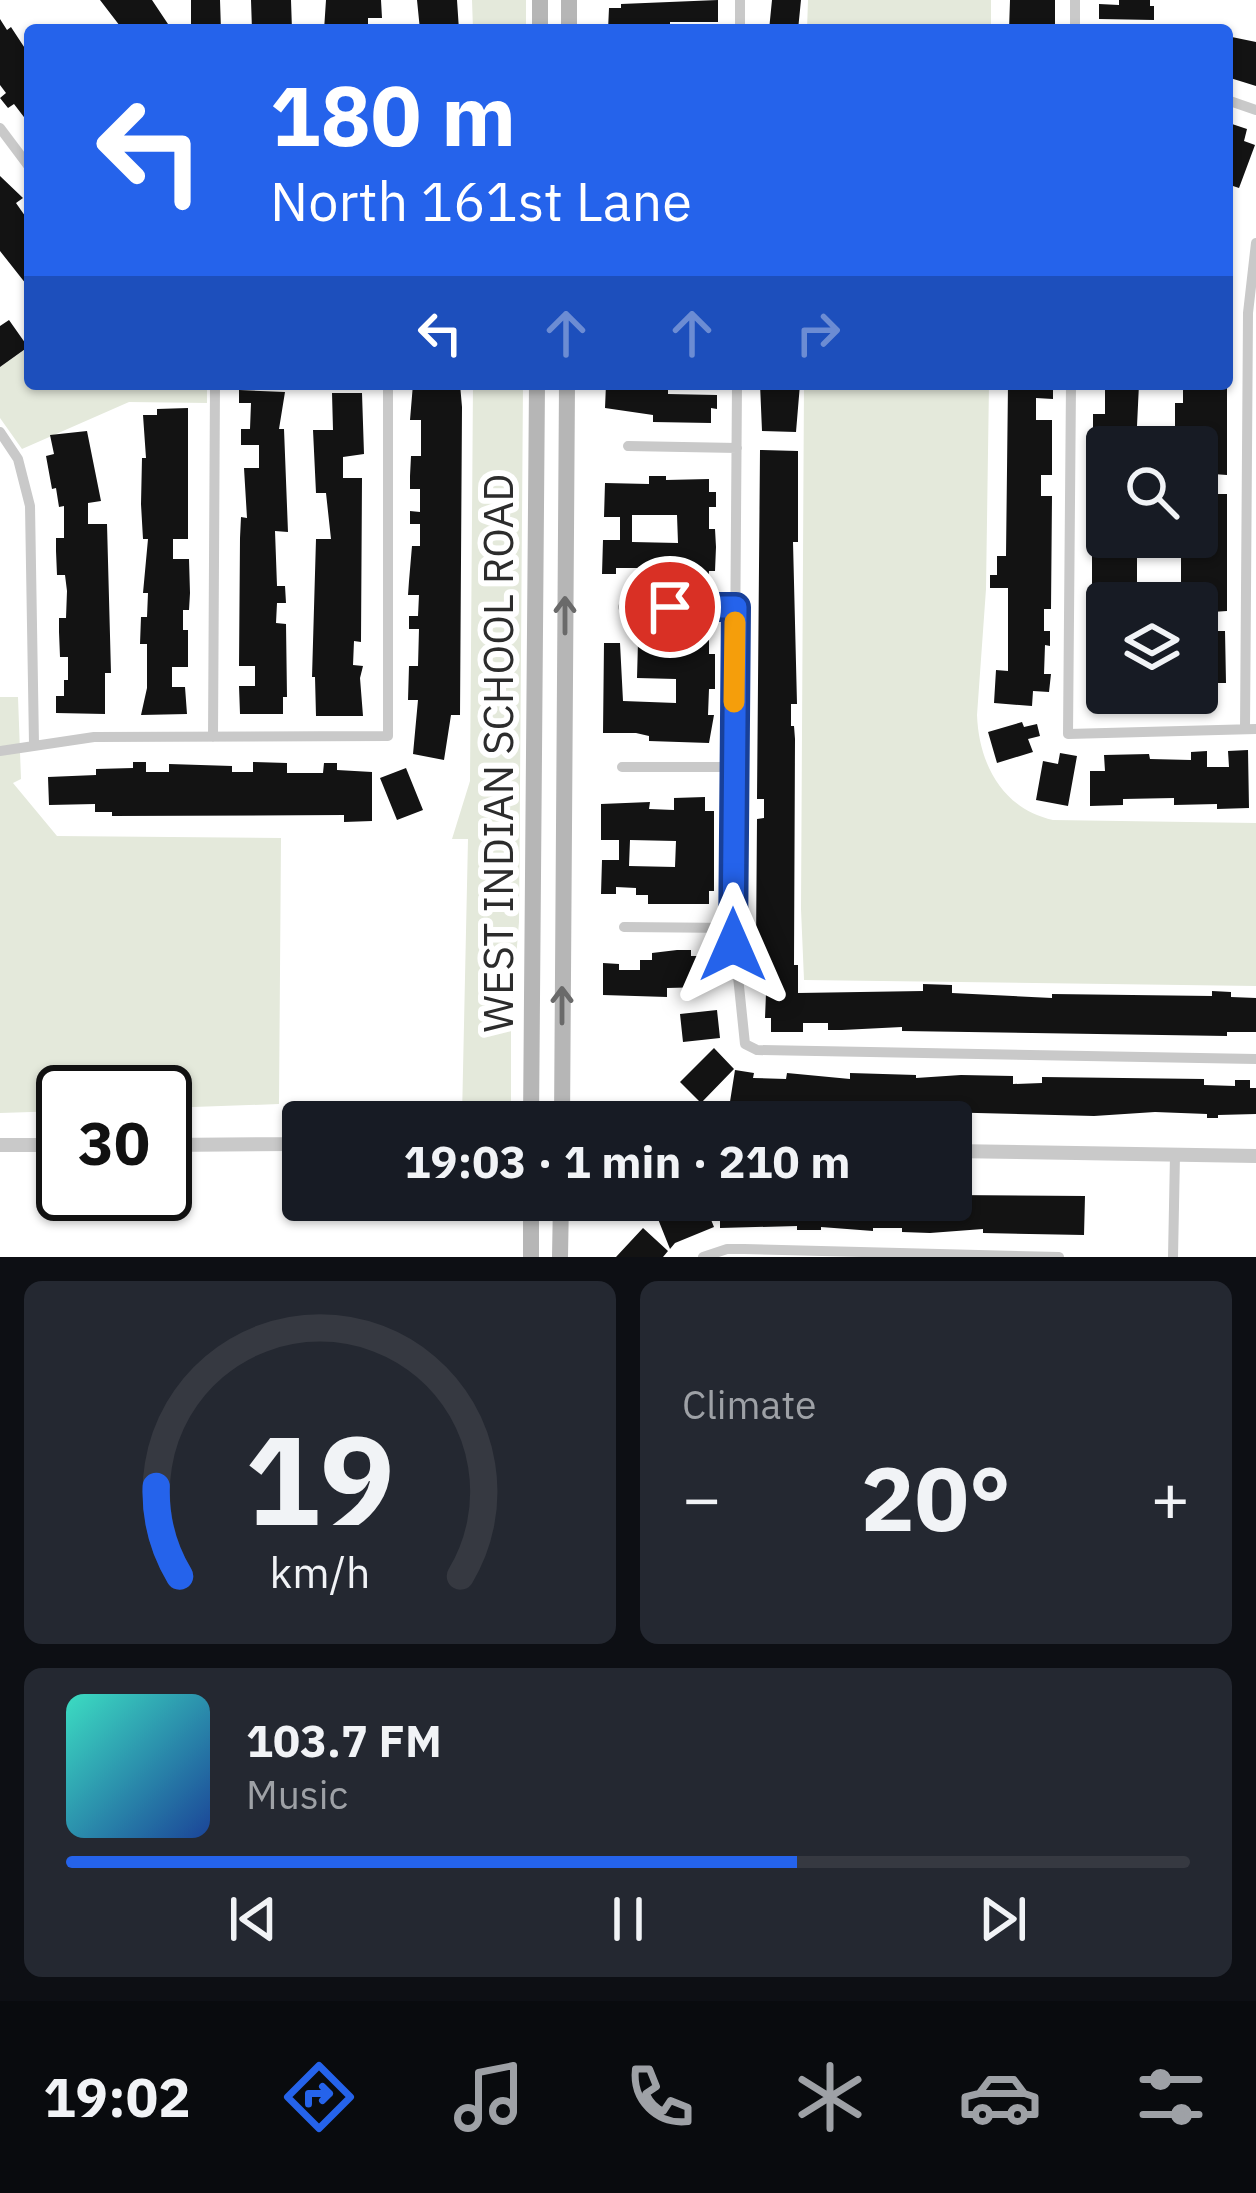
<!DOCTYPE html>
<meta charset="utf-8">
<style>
:root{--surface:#171b24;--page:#242831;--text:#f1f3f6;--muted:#9ea1a6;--line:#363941;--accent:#2563eb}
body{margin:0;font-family:"IBM Plex Sans",sans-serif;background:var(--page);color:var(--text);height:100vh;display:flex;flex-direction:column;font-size:45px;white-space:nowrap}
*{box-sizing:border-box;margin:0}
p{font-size:39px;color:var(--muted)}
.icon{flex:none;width:66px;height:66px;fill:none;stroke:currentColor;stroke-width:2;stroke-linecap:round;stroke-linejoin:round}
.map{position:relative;height:1257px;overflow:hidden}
.side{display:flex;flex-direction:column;gap:24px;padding:24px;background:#0d0f14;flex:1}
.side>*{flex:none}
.guide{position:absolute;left:24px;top:24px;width:1209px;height:366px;border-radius:12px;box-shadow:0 3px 9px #0004;background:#2563eb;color:#fff;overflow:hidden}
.controls{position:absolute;left:1086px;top:426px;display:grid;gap:24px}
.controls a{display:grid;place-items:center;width:132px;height:132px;border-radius:12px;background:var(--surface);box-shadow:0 3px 9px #0004;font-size:60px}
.speed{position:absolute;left:36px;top:1065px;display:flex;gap:24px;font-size:60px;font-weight:700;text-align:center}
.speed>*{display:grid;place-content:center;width:156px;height:156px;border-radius:50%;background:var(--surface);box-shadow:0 3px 9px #0004;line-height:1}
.speed .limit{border:6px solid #111;border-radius:18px;background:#fff;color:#111}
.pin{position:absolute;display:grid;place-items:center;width:102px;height:102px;color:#fff;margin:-51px;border:6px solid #fff;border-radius:50%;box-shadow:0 3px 12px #0007}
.me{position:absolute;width:132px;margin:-66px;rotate:0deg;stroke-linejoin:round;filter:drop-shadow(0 0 9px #0008)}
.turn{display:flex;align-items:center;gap:42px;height:252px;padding:0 48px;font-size:54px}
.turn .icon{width:156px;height:156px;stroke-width:2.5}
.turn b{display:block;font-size:84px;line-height:102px}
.lanes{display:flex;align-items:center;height:114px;padding:0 48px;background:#0003;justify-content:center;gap:60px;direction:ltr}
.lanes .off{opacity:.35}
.big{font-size:90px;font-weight:700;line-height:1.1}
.side .card{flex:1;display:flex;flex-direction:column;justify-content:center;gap:18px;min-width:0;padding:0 42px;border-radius:18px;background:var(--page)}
.side .dial{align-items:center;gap:0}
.dial svg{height:312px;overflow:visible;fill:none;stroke:var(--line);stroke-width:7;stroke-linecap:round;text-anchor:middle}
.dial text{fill:var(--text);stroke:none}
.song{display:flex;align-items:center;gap:36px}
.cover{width:144px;height:144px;border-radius:18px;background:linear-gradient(135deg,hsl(170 70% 55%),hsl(220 70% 35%))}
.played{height:12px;border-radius:6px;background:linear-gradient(90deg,var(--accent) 65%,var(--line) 65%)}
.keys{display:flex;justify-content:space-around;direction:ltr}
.heat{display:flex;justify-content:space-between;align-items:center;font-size:66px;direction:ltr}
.side .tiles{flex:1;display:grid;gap:24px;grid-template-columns:1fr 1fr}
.card:last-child{grid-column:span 2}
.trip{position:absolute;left:282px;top:1101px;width:690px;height:120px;border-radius:12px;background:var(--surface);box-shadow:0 3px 9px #0004;font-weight:700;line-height:120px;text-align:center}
.menu{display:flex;height:192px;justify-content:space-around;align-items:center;background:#090b0e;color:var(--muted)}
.menu .icon{width:84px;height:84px}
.menu .on{color:var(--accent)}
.menu b{font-size:54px;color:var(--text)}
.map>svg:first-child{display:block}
.green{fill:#e4e9db}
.building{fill:#131313;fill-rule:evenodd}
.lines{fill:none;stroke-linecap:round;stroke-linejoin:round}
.minor{stroke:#c9c9c9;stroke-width:10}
.tertiary{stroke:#c9c9c9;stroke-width:14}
.secondary{stroke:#b6b6b6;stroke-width:16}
.oneway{stroke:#6a6a6a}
.route-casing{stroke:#184099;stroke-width:30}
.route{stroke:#2563eb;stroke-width:21}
.slow{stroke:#f59e0b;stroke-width:21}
.labels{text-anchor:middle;stroke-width:12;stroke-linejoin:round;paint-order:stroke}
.street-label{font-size:42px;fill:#2c2c2c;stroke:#fff}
</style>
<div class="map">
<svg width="1256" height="1257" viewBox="0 0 1256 1257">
<rect width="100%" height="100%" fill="#fff"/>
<path class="green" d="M472,0H526V30H473Z
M808,0H991V30H807Z
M30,346V384H207V403L129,402L22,449L0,418V367Z
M473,384H523L519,922L511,1018V1106L488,1117H462L468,839H452L470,781Z
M804,384H989L986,589L977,715C979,765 1003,809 1053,820L1256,823V986L804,980L801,909Z
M0,697H18L21,779L13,783L57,836L281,838L279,1104L165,1108V1092H63V1111L0,1113Z"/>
<path class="building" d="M100,0H152L172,30H123Z
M191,0H220L221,30H191Z
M251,0H291L292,30H252Z
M326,0H381L382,18H368V30H324Z
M417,0H457L459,30H420Z
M718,0V22H670V30H608L609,8H621V4Z
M772,0H801L798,30H769Z
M1010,0H1055V27L1009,30Z
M1119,0H1150V6H1154V20L1099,19V4L1119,5Z
M0,19L7,30L11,27L30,56V125L14,104L8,108L0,98L6,93L0,85Z
M1227,36L1256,42V86L1227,77Z
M1229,123L1247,129L1244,141L1255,145L1239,188L1227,184Z
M0,176L23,198L16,203L30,223V289L0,251Z
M9,320L28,347L0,367V326Z
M413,384H460L462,407L460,715H451L444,760L413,754L418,700H408L409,666H418L419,629H409V616H418L419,595H408L409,581L412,546H420V524H410V511L420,512V489H410V476L411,456H421V420H410Z
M606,384H650V388L668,387V394L717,395V409L711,408V423L653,422V415L605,408Z
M760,384H800L796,432L762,431Z
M1008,384H1053V399L1036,398V420H1052V475H1041V496H1052L1051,609H1044V631H1050V646L1045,645L1044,674H1051L1049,692L1033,691L1032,706L994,703L996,670L1008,671V588H990V575H997V556H1006Z
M1105,384H1139L1136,447H1103V429H1093V414H1105Z
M1183,384L1227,386V475L1213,474L1212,494H1227V611L1212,612V631H1225L1226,683H1207V701L1197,702V603H1175V593H1181V548H1175V537H1197V447H1182V435H1175V403H1183Z
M239,390L285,392L279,429H284L288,532L275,531L277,586H285L286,603H277L276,623L286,624L287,697H283V714H240L239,686H255V666H239L240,538L241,517L247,518L244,468H259V445H241V429H250L251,403H239Z
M332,393H362L364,454L343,457V478H362L361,642L354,641L353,665L363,666L360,678L363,716H316L315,677H312L316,539H331L326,493H316L313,430H333Z
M188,408V539H173V559H189L190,593L189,610H183V630H188V667H172V687H185L187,714L141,715L147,688V644H140L141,617H147L148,593H143L148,539H143L141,504L142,458H146L143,415H157V409Z
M87,431L101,501L88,503V524H107L111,673H105V714L56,713V696H64V680H68V657H60L59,632V618H66L67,591L65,575H57L56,551V538H64V506L59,507L56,488L52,489L46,456L54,454L50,435Z
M760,450L798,451V542H793L797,704H791V726H794L795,739L794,965H798V993L923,991V984L952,985V993L1052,998V994L1212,996V991L1231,992V997L1256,998V1032H1227V1036L902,1031V1027L842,1030H828V1023H803V1032H771V1018H765L766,993H763V979H759L756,946L757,819L764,818V799H757Z
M649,476H666V480L709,479V492H716V507H709V529H715L716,547L715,571H709L708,585L651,581V575H637V568H616V574H602L603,540H620V517H604L605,483L649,484ZM632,515H677L678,543L632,542Z
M1092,533L1137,537V603H1110V588H1092Z
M676,640H709V654H715V689H709L708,715H714L709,743L649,741V736L636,733H603L604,643H620L623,701L676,703V679L637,678L638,642L676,647Z
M1091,676H1107V693H1143V710H1105V695H1091Z
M1022,722L1024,727L1037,724L1040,736L1028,739L1033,752L997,763L988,732Z
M1248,750L1249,808L1217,809V804L1174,805V798L1123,799V805L1090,806V771H1105L1104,755L1149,754L1150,759L1191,760V752L1207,751V767H1229L1228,751Z
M1060,753L1077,756L1068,806L1036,800L1043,761L1058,764Z
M133,762H146V772H169V764L232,766V772H253V762L287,763V773H323L324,763H337V770L372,772V821L344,822V815L112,816V812H95V804L49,805L48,777L96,775V769L133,768Z
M406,768L423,810L397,820L380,778Z
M705,797V811H714V891H709V904H648V895H636V888L616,887V894H601L602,860H619V840H601V804L650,802L649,809L674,810V798ZM630,840L676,841L675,867L629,866Z
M677,950H691V956H705L706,987L667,988V997L603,995V963L619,964V970H640V960H652V953Z
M717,1010L720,1038L683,1042L680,1014Z
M714,1048L734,1069L701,1103L680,1082Z
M735,1070L754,1073L753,1078L786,1079L787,1073L850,1079V1073L916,1075V1078L961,1075L1013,1076V1084L1042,1083V1077L1204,1079V1085L1235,1086V1080H1250V1088H1256V1114L1218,1115V1118H1207V1114L1155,1112L1094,1116L896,1111L832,1113H804V1107H783V1111L762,1114L729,1108Z
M951,1195L1085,1196L1084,1235L983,1233V1229L930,1233L902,1232V1228H873V1231L821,1227V1230H797V1226L720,1228V1200H951Z
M693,1200H703L714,1227L675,1243L670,1249L656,1214Z
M643,1228L668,1251L663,1257H616Z"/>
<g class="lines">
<path class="minor" d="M740,30V0
M1075,30V0
M1227,100L1256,110
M0,128L30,168
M737,384L733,928L745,1044L757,1050L1256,1059
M1071,384L1068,734L1256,729
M0,432L18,459L30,506L34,744
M628,446L737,448
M623,607H736
M1245,729L1248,313L1256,243
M213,737L215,384
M0,751L94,737L388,736V384
M622,767H733
M624,927L733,928
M703,1257L727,1249H744L1059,1257
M1173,1257L1175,1155"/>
<path class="tertiary" d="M0,1145H63
M165,1145L290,1144L303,1138
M951,1151L1256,1156"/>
<path class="secondary" d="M540,30V0
M569,30V0
M531,1122L537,384
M562,1122L567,384
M531,1257V1200
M560,1257L561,1200"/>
</g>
<defs><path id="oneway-shaft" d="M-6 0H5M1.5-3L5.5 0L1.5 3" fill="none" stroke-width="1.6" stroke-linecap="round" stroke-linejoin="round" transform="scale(3)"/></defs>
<g class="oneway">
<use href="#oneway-shaft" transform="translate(565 615) rotate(-90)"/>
<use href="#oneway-shaft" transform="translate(562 1005) rotate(-90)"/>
</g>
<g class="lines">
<g class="route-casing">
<path id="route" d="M670,607H736L733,945"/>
</g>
<use href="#route" class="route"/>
<path class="slow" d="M734,702L735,622"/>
</g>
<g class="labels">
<g class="street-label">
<text transform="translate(498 753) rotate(-90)" y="15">WEST INDIAN SCHOOL ROAD</text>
</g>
</g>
</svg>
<div class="controls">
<a><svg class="icon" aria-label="search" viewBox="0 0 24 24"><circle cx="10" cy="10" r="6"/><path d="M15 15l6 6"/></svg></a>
<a><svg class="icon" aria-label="layers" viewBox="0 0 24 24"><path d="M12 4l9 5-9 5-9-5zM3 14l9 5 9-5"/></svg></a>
</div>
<div class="speed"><div class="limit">30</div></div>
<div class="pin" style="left:670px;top:607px;background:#d93025"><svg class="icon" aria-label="arrive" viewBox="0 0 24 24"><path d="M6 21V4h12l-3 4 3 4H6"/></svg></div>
<svg class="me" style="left:733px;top:945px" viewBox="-20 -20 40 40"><path d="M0-17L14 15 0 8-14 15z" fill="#2563eb" stroke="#fff" stroke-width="4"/></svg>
<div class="trip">19:03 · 1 min · 210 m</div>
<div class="guide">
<div class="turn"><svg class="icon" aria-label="left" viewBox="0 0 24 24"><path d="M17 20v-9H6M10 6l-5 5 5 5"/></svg><div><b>180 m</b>North 161st Lane</div></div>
<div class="lanes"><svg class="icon" aria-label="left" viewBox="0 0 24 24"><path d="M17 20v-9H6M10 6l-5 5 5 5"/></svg><svg class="icon off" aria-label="ahead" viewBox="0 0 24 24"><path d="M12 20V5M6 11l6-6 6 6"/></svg><svg class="icon off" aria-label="ahead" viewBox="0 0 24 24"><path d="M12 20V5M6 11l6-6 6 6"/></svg><svg class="icon off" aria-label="right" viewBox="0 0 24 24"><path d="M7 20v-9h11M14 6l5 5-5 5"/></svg></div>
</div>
</div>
<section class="side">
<div class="tiles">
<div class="card dial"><svg viewBox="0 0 100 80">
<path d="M14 69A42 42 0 1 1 86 69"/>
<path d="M14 69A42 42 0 0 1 8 46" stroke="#2563eb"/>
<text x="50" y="56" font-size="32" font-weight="700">19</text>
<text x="50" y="72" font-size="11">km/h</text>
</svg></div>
<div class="card"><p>Climate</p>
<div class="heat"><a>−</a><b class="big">20°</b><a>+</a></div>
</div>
<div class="card">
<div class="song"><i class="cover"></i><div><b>103.7 FM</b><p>Music</p></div></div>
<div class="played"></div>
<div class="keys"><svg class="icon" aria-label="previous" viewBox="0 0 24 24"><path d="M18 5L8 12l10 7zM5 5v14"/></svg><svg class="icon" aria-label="pause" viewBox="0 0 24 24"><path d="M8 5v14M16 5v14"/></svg><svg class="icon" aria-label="next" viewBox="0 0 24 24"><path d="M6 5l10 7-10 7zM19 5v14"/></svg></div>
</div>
</div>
</section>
<nav class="menu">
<b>19:02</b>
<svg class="icon on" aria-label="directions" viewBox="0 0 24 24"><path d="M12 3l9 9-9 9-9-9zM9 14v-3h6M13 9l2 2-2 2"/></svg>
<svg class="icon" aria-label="music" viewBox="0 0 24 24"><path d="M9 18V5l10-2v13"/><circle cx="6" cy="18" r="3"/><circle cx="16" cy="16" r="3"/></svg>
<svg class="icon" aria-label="phone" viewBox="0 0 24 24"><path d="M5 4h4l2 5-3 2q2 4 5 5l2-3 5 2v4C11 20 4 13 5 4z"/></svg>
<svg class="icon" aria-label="climate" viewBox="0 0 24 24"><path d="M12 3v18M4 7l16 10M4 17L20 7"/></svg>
<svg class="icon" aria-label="car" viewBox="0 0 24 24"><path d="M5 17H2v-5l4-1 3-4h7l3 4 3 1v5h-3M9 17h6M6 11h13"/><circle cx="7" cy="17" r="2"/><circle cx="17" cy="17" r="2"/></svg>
<svg class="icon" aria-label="filters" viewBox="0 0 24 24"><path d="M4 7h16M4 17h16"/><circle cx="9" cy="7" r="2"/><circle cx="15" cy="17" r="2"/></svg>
</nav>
